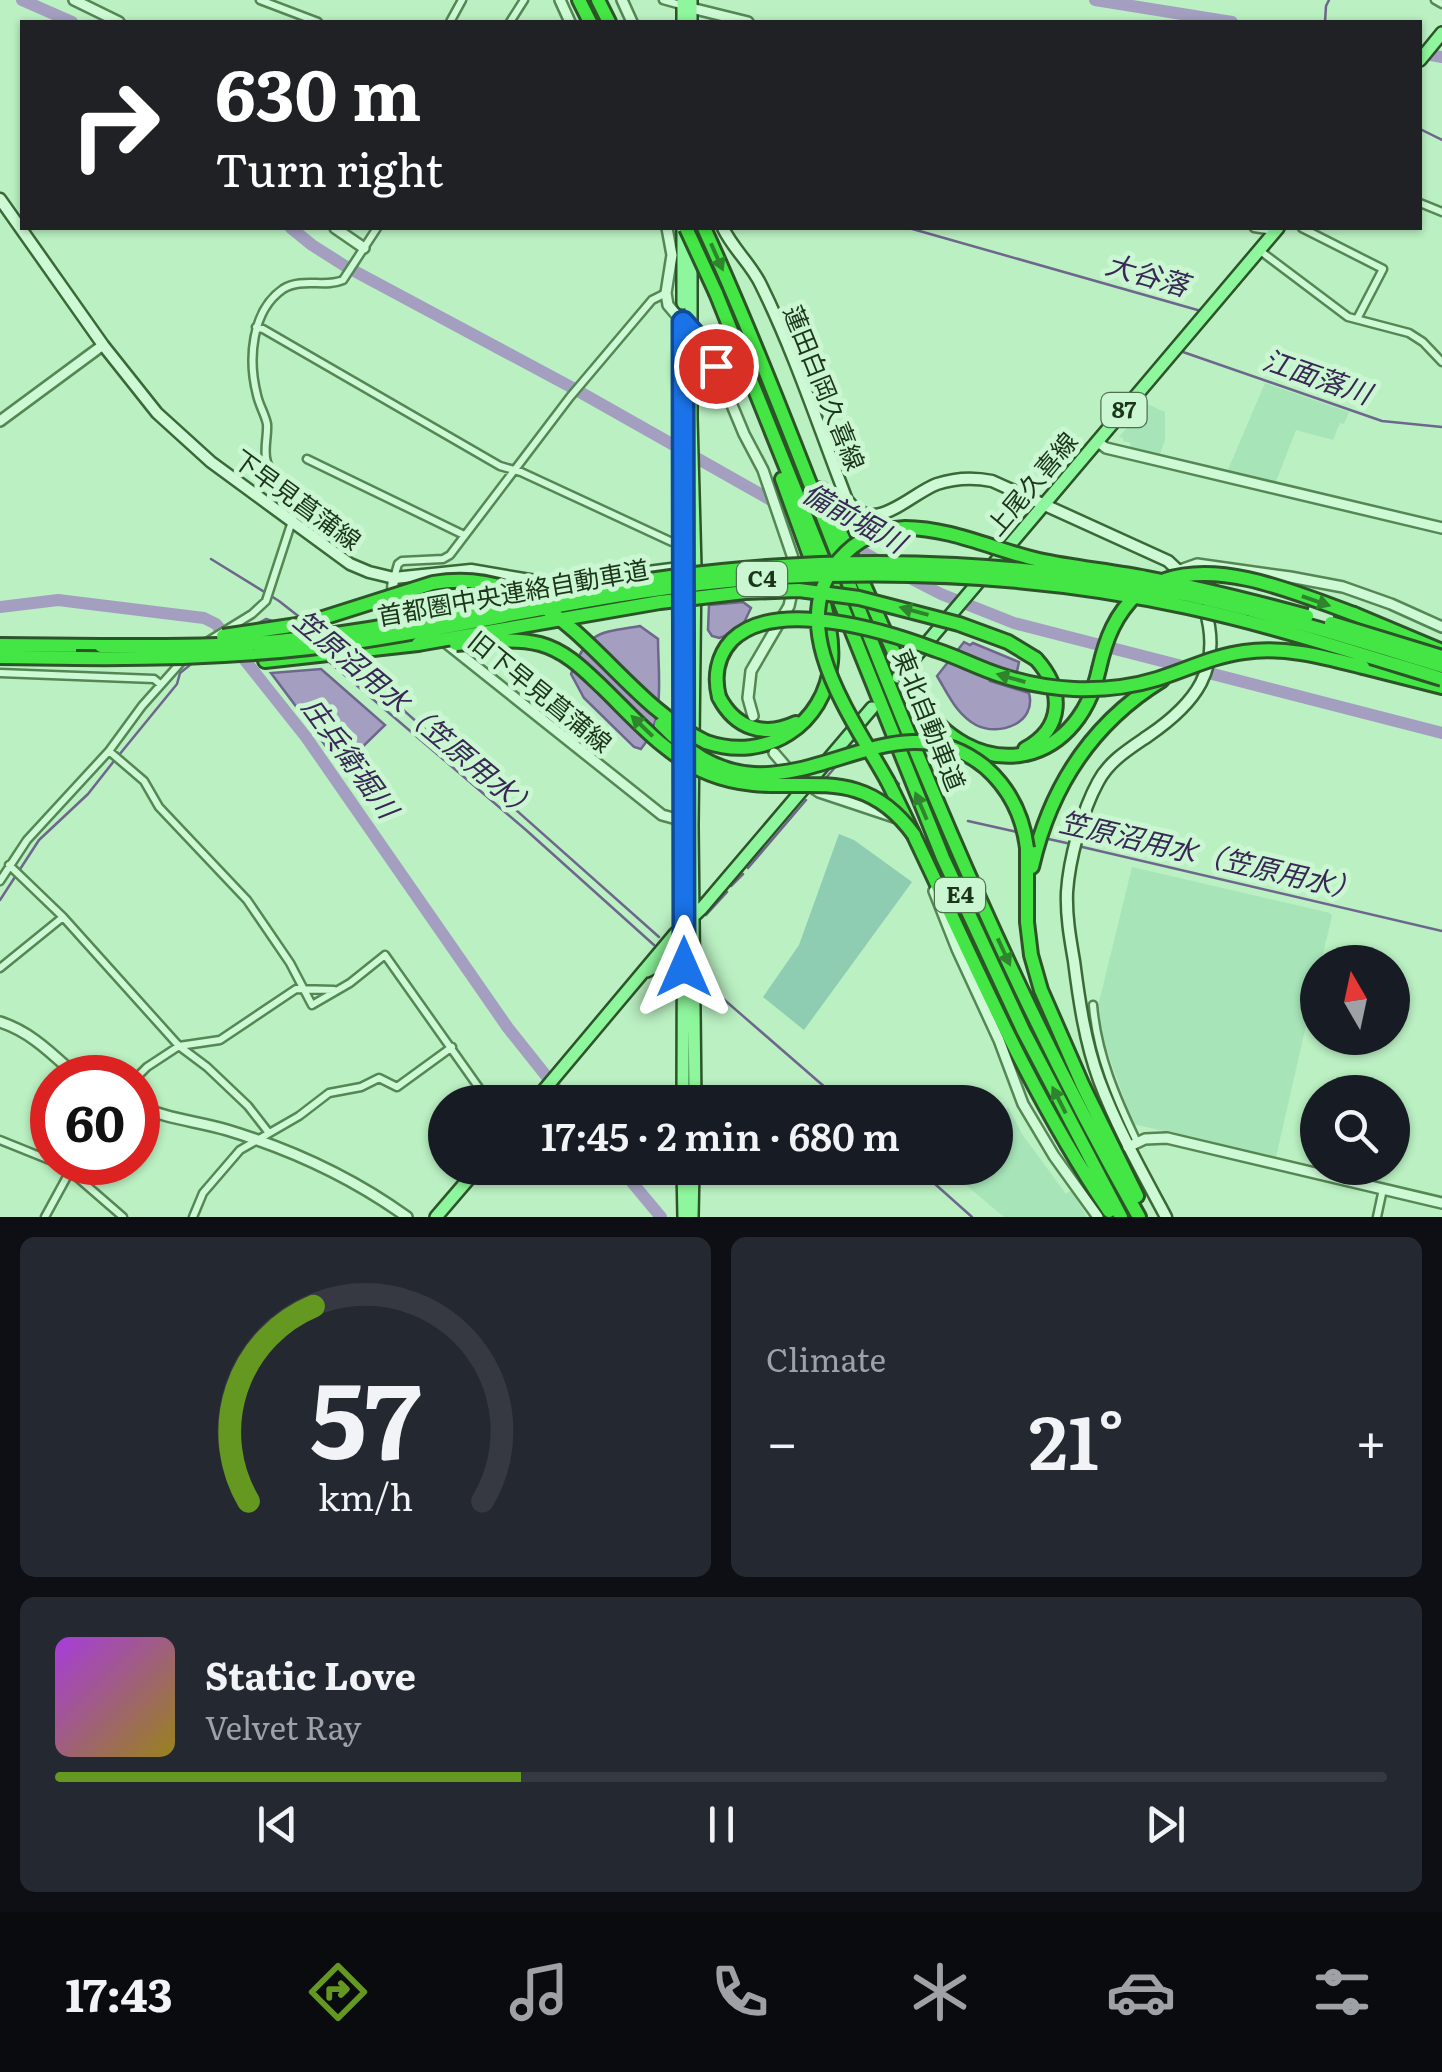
<!DOCTYPE html>
<meta charset="utf-8">
<style>
:root{--surface:#171b24;--page:#242831;--text:#f1f3f6;--muted:#9ea1a6;--line:#363941;--accent:#649821}
body{margin:0;font-family:Literata,"Noto Sans JP",serif;background:var(--page);color:var(--text);height:100vh;display:flex;flex-direction:column;font-size:38px;white-space:nowrap}
*{box-sizing:border-box;margin:0}
p{font-size:32px;color:var(--muted)}
.icon{flex:none;width:55px;height:55px;fill:none;stroke:currentColor;stroke-width:2;stroke-linecap:round;stroke-linejoin:round}
.map{position:relative;height:1217px;overflow:hidden}
.side{display:flex;flex-direction:column;gap:20px;padding:20px;background:#0d0f14;flex:1}
.side>*{flex:none}
.banner{position:absolute;left:20px;top:20px;width:1402px;height:210px;border-radius:0px;box-shadow:0 2px 8px #0004;background:#202124;color:#fff;overflow:hidden}
.needle{width:65px;rotate:351deg}
.controls{position:absolute;left:1300px;top:945px;display:grid;gap:20px}
.controls a{display:grid;place-items:center;width:110px;height:110px;border-radius:50%;background:var(--surface);box-shadow:0 2px 8px #0004;font-size:50px}
.speed{position:absolute;left:30px;top:1055px;display:flex;gap:20px;font-size:50px;font-weight:700;text-align:center}
.speed>*{display:grid;place-content:center;width:130px;height:130px;border-radius:50%;background:var(--surface);box-shadow:0 2px 8px #0004;line-height:1}
.speed .limit{border:15px solid #d22;background:#fff;color:#111}
.pin{position:absolute;display:grid;place-items:center;width:85px;height:85px;color:#fff;margin:-42px;border:5px solid #fff;border-radius:50%;box-shadow:0 2px 10px #0007}
.me{position:absolute;width:110px;margin:-55px;rotate:0deg;stroke-linejoin:round;filter:drop-shadow(0 0 8px #0008)}
.turn{display:flex;align-items:center;gap:35px;height:210px;padding:0 30px;font-size:45px}
.turn .icon{width:130px;height:130px;stroke-width:2.5}
.turn b{display:block;font-size:70px;line-height:85px}
.big{font-size:75px;font-weight:600;line-height:1.1}
.side .tile{flex:1;display:flex;flex-direction:column;justify-content:center;gap:15px;min-width:0;padding:0 35px;border-radius:15px;background:var(--page)}
.side .dial{align-items:center;gap:0}
.dial svg{height:260px;overflow:visible;fill:none;stroke:var(--line);stroke-width:7;stroke-linecap:round;text-anchor:middle}
.dial text{fill:var(--text);stroke:none}
.song{display:flex;align-items:center;gap:30px}
.cover{width:120px;height:120px;border-radius:15px;background:linear-gradient(135deg,hsl(280 70% 55%),hsl(50 70% 35%))}
.played{height:10px;border-radius:5px;background:linear-gradient(90deg,var(--accent) 35%,var(--line) 35%)}
.keys{display:flex;justify-content:space-around;direction:ltr}
.heat{display:flex;justify-content:space-between;align-items:center;font-size:55px;direction:ltr}
.side .tiles{flex:1;display:grid;gap:20px;grid-template-columns:1fr 1fr}
.tile:last-child{grid-column:span 2}
.trip{position:absolute;left:428px;top:1085px;width:585px;height:100px;border-radius:50px;background:var(--surface);box-shadow:0 2px 8px #0004;font-weight:600;line-height:100px;text-align:center}
.tab-bar{display:flex;height:160px;justify-content:space-around;align-items:center;background:#090b0e;color:var(--muted)}
.tab-bar .icon{width:70px;height:70px}
.tab-bar .on{color:var(--accent)}
.tab-bar b{font-size:45px;color:var(--text)}
.map>svg:first-child{display:block}
.farmland{fill:#a7e5b9}
.green{fill:#8ecdb2}
.water{fill:#a49fc0;stroke:#6e668d;stroke-width:2.5}
.lines{fill:none;stroke-linecap:round;stroke-linejoin:round}
.stream{stroke:#6e668d;stroke-width:2.5}
.river{stroke:#a49fc0;stroke-width:12}
.minor-casing{stroke:#558754;stroke-width:11}
.tertiary-casing{stroke:#558754;stroke-width:14}
.secondary-casing{stroke:#3a6837;stroke-width:15}
.primary-casing{stroke:#2d5429;stroke-width:16}
.motorway-casing{stroke:#2d5429;stroke-width:18}
.minor{stroke:#cdfad4;stroke-width:6}
.tertiary{stroke:#cdfad4;stroke-width:9}
.secondary{stroke:#cdfad4;stroke-width:10}
.primary{stroke:#8ef69c;stroke-width:11}
.motorway{stroke:#44e645;stroke-width:12}
.motorway-bridge-casing{stroke:#2d5429;stroke-width:18;stroke-linecap:butt}
.motorway-bridge{stroke:#44e645;stroke-width:12}
.oneway{fill:#2e852d}
.route-casing{stroke:#114b97;stroke-width:25}
.route{stroke:#1a73e8;stroke-width:18}
.labels{text-anchor:middle;stroke-width:10;stroke-linejoin:round;paint-order:stroke}
.shield{fill:#caf7d1;stroke:#506f51;stroke-width:2.5}
.shield-label{font-size:22px;font-weight:bold;fill:#1c351a}
.street-label{font-size:25px;fill:#1c351a;stroke:#caf7d1}
.water-label{font-size:28px;font-style:italic;fill:#392856;stroke:#caf7d1}
</style>
<div class="map">
<svg width="1442" height="1217" viewBox="0 0 1442 1217">
<rect width="100%" height="100%" fill="#baf0c2"/>
<path class="farmland" d="M1265,383L1349,412L1344,424L1340,423L1333,440L1296,430L1275,484L1227,472Z
M1147,404L1165,412V440L1159,457L1129,449L1131,443L1123,441V438L1119,437Z
M1132,867L1330,913L1332,916L1321,962H1318L1317,977L1276,1157L1133,1124L1101,1034L1098,1006Z
M1008,1107L1022,1134L1066,1194L1071,1190L1087,1217H1004L954,1175L958,1168H995V1123Z"/>
<path class="green" d="M839,834L854,840L912,882L804,1030L763,997L799,945Z"/>
<path class="water" d="M743,602L751,608L740,631L719,638L712,636L708,630L709,605Z
M640,626L658,639C658,675 666,720 641,749L634,747L584,698L571,674C588,631 597,633 640,626Z
M964,642L970,645L973,643L1019,662L1016,676L995,670L990,681L1029,693C1037,723 999,737 976,725C956,714 948,694 937,676Z
M321,669L385,725L348,761L344,756L337,761L271,673Z"/>
<g class="lines">
<path class="stream" d="M1325,22L1326,6L1329,0
M1420,129L1442,140
M909,228L1201,311
M1183,352L1382,421L1442,427
M211,559L279,601L302,619
M253,626L266,619L282,624
M327,660L526,830L654,945
M356,668L659,937
M119,755L177,684L180,673L195,661
M892,777L899,784
M825,779L837,765
M968,821L1017,832
M1044,838L1071,844
M1078,846L1442,931
M748,868L806,800
M731,886L743,874
M0,900L39,840L88,794L114,761
M706,915L727,892
M670,955L675,948
M705,983L842,1102
M917,1168L972,1217"/>
<path class="river" d="M22,0L72,22
M1095,0L1232,22
M1420,53L1442,57
M291,228L312,245L345,266L571,387L884,564
M902,574L941,594L1014,623L1442,733
M0,607L58,600L204,618L216,624L306,737L508,1028L567,1102
M620,1168L661,1217"/>
<g class="minor-casing">
<path id="minor" d="M260,0L318,22
M663,0L681,5
M1435,0L1442,4
M450,22L462,0
M510,22L524,0
M1420,203L1442,212
M1254,228L1274,231
M1302,228L1383,269L1357,319
M1259,250L1348,317L1409,333L1423,342L1442,362
M256,327L263,329L500,466L521,472L672,542L684,543
M307,459L464,535
M394,578L398,564L402,561L443,559L450,555L570,397L652,300L666,293
M205,643L252,614L266,601L297,506C292,489 271,479 267,462C263,451 268,436 267,424C265,414 259,405 257,395C248,360 251,311 283,289C302,277 325,288 343,280L377,228
M0,673L154,679L160,684
M109,751L144,781L159,807L247,900L290,963L312,1005L350,983L385,955L489,1102
M9,865L63,917L179,1046L207,1067L248,1106L269,1133
M0,881L27,840L109,751L142,706L183,660
M0,968L63,917
M1093,1005C1097,1054 1116,1098 1137,1142
M136,1078L147,1067L179,1046L220,1040L296,989L334,990
M0,1140L52,1161
M57,1162L70,1171L123,1217
M45,1217L75,1162
M193,1217L203,1193L240,1150L299,1116L329,1093L361,1087L379,1078L397,1087L452,1047
M1377,1217L1383,1189"/>
</g>
<g class="tertiary-casing">
<path id="tertiary" d="M74,0L119,22
M560,0L570,22
M622,0L632,22
M687,7L748,22
M335,228L364,248
M667,228L672,255L666,293L668,305L712,357L744,434L763,470L793,558L794,583L789,606L751,671L748,698L753,716
M0,421L103,345
M1098,442L1106,448L1442,528
M1180,570L1197,564L1290,577L1343,587L1391,604L1442,627
M394,578C388,602 403,609 420,622
M440,638L662,815L673,818L684,817
M774,753L793,775L819,792L894,817
M934,891L957,949L999,1040L1023,1104L1054,1156L1098,1217
M0,1022C32,1032 54,1056 79,1078
M138,1105C165,1119 197,1121 227,1130C290,1149 353,1178 407,1217
M1128,1147L1145,1139L1167,1138L1442,1203"/>
</g>
<g class="secondary-casing">
<path id="secondary" d="M0,199L103,345L157,413L211,462L350,564L369,572L394,578L471,570L554,584L687,567
M723,228C733,249 751,264 761,285C795,354 819,428 847,500C874,537 908,495 937,484C955,478 973,477 992,481L1168,561L1186,578
M1166,1217C1142,1172 1117,1128 1099,1080C1085,1042 1079,1000 1074,961C1070,938 1066,915 1067,892C1069,860 1082,811 1098,782C1109,761 1129,749 1148,736C1195,704 1223,669 1205,609"/>
</g>
<g class="primary-casing">
<path id="primary" d="M683,0V22
M691,0V22
M1420,60L1442,33
M691,242V418L695,568L692,826L695,1102
M683,303V228
M683,407V733
M898,677L1278,228
M647,971C663,962 677,964 682,983
M534,1102L675,934L702,908L872,708
M683,1102L684,757
M683,1168L684,1217
M436,1217L478,1168
M692,1217L693,1168"/>
</g>
<g class="motorway-casing">
<path id="motorway" d="M579,0L590,22
M598,0L609,22
M704,228C755,340 799,456 844,571C929,791 1022,1011 1139,1217
M716,293L943,858L1023,1030L1121,1217
M782,479L816,573
M821,489L896,657
M1354,614L1442,651
M0,645L101,646
M0,657L76,658
M265,661L418,644
M1363,667L1442,687
M719,697C735,728 764,738 796,723
M917,697C971,785 1076,773 1099,669
M706,742C766,763 825,725 831,662C833,639 827,615 821,592
M1025,749C1064,728 1064,690 1036,659
M888,782C960,926 1018,1077 1109,1211
M1027,848V922L1031,955L1041,990L1083,1086L1137,1196
M1032,867C1050,788 1092,723 1162,680"/>
</g>
<use href="#minor" class="minor"/>
<use href="#tertiary" class="tertiary"/>
<use href="#secondary" class="secondary"/>
<use href="#primary" class="primary"/>
<use href="#motorway" class="motorway"/>
<g class="motorway-bridge-casing">
<path id="motorway-bridge" d="M686,228L716,293
M1165,580C1223,560 1298,594 1354,614
M1331,623L1442,657
M223,636L304,624L433,583C561,561 608,695 706,742
M418,644L660,602L745,592L799,590L859,598L959,624L1008,642L1036,659
M456,644C483,642 514,637 540,644C566,651 584,670 603,688C635,719 667,757 710,774C788,805 854,752 914,835
M101,646C166,646 232,647 297,639C440,622 579,585 722,571C876,555 1036,563 1188,595C1274,614 1358,640 1442,666
M896,657L917,697
M76,658C170,659 263,656 355,642C497,621 638,584 781,577C917,570 1055,578 1187,607C1274,626 1357,653 1442,679
M1099,669C1106,638 1115,615 1138,593
M719,697C714,677 717,656 732,640C776,597 886,631 936,650C958,657 978,668 1000,675C1024,683 1049,688 1074,689C1102,690 1131,687 1157,679C1186,670 1213,656 1244,652C1285,646 1324,657 1363,667
M661,724C687,751 715,772 754,774C834,778 909,705 985,767C1009,788 1023,816 1027,848
M888,782C854,720 782,627 839,560C856,540 879,529 905,528C951,528 995,550 1039,560C1076,568 1114,571 1152,579C1204,589 1256,602 1307,616"/>
</g>
<use href="#motorway-bridge" class="motorway-bridge"/>
</g>
<defs><path id="oneway-solid" d="M-6-.8H1V-3.2L6.5 0L1 3.2V.8H-6Z" transform="scale(2.5)"/></defs>
<g class="oneway">
<use href="#oneway-solid" transform="translate(717 257) rotate(66)"/>
<use href="#oneway-solid" transform="translate(1316 601) rotate(19)"/>
<use href="#oneway-solid" transform="translate(914 611) rotate(-165)"/>
<use href="#oneway-solid" transform="translate(1011 678) rotate(-164)"/>
<use href="#oneway-solid" transform="translate(642 726) rotate(-136)"/>
<use href="#oneway-solid" transform="translate(921 806) rotate(-113)"/>
<use href="#oneway-solid" transform="translate(1004 952) rotate(65)"/>
<use href="#oneway-solid" transform="translate(1059 1100) rotate(-117)"/>
</g>
<g class="lines">
<g class="route-casing">
<path id="route" d="M684,967L683,322L706,348L716,366"/>
</g>
<use href="#route" class="route"/>
</g>
<g class="labels">
<g class="shield">
<rect x="1101.5" y="393" width="45" height="34" rx="8"/>
<rect x="737" y="562" width="50" height="34" rx="8"/>
<rect x="935" y="878" width="50" height="34" rx="8"/>
</g>
<g class="shield-label">
<text x="1124" y="418">87</text>
<text x="762" y="587">C4</text>
<text x="960" y="903">E4</text>
</g>
<g class="street-label">
<text transform="translate(824 388) rotate(68)" y="9">蓮田白岡久喜線</text>
<text transform="translate(1032 484) rotate(-50)" y="9">上尾久喜線</text>
<text transform="translate(297 500) rotate(36)" y="9">下早見菖蒲線</text>
<text transform="translate(513 593) rotate(-10)" y="9">首都圏中央連絡自動車道</text>
<text transform="translate(540 692) rotate(39)" y="9">旧下早見菖蒲線</text>
<text transform="translate(929 720) rotate(68)" y="9">東北自動車道</text>
</g>
<g class="water-label">
<text transform="translate(1147 275) rotate(16)" y="10">大谷落</text>
<text transform="translate(1317 377) rotate(19)" y="10">江面落川</text>
<text transform="translate(854 518) rotate(29)" y="10">備前堀川</text>
<text transform="translate(416 715) rotate(40)" y="10">笠原沼用水（笠原用水）</text>
<text transform="translate(350 758) rotate(54)" y="10">庄兵衛堀川</text>
<text transform="translate(1210 856) rotate(13)" y="10">笠原沼用水（笠原用水）</text>
</g>
</g>
</svg>
<div class="controls">
<a><svg class="needle" viewBox="-14 -14 28 28"><path d="M0-13l5 13h-10z" fill="#e53935"/><path d="M0 13l5-13h-10z" fill="#9ea1a6"/></svg></a>
<a><svg class="icon" aria-label="search" viewBox="0 0 24 24"><circle cx="10" cy="10" r="6"/><path d="M15 15l6 6"/></svg></a>
</div>
<div class="speed"><div class="limit">60</div></div>
<div class="pin" style="left:716px;top:366px;background:#d93025"><svg class="icon" aria-label="arrive" viewBox="0 0 24 24"><path d="M6 21V4h12l-3 4 3 4H6"/></svg></div>
<svg class="me" style="left:684px;top:967px" viewBox="-20 -20 40 40"><path d="M0-17L14 15 0 8-14 15z" fill="#1a73e8" stroke="#fff" stroke-width="4"/></svg>
<div class="trip">17:45 · 2 min · 680 m</div>
<div class="banner">
<div class="turn"><svg class="icon" aria-label="right" viewBox="0 0 24 24"><path d="M7 20v-9h11M14 6l5 5-5 5"/></svg><div><b>630 m</b>Turn right</div></div>
</div>
</div>
<section class="side">
<div class="tiles">
<div class="tile dial"><svg viewBox="0 0 100 80">
<path d="M14 69A42 42 0 1 1 86 69"/>
<path d="M14 69A42 42 0 0 1 34 9" stroke="#649821"/>
<text x="50" y="56" font-size="32" font-weight="700">57</text>
<text x="50" y="72" font-size="11">km/h</text>
</svg></div>
<div class="tile"><p>Climate</p>
<div class="heat"><a>−</a><b class="big">21°</b><a>+</a></div>
</div>
<div class="tile">
<div class="song"><i class="cover"></i><div><b>Static Love</b><p>Velvet Ray</p></div></div>
<div class="played"></div>
<div class="keys"><svg class="icon" aria-label="previous" viewBox="0 0 24 24"><path d="M18 5L8 12l10 7zM5 5v14"/></svg><svg class="icon" aria-label="pause" viewBox="0 0 24 24"><path d="M8 5v14M16 5v14"/></svg><svg class="icon" aria-label="next" viewBox="0 0 24 24"><path d="M6 5l10 7-10 7zM19 5v14"/></svg></div>
</div>
</div>
</section>
<nav class="tab-bar">
<b>17:43</b>
<svg class="icon on" aria-label="directions" viewBox="0 0 24 24"><path d="M12 3l9 9-9 9-9-9zM9 14v-3h6M13 9l2 2-2 2"/></svg>
<svg class="icon" aria-label="music" viewBox="0 0 24 24"><path d="M9 18V5l10-2v13"/><circle cx="6" cy="18" r="3"/><circle cx="16" cy="16" r="3"/></svg>
<svg class="icon" aria-label="phone" viewBox="0 0 24 24"><path d="M5 4h4l2 5-3 2q2 4 5 5l2-3 5 2v4C11 20 4 13 5 4z"/></svg>
<svg class="icon" aria-label="climate" viewBox="0 0 24 24"><path d="M12 3v18M4 7l16 10M4 17L20 7"/></svg>
<svg class="icon" aria-label="car" viewBox="0 0 24 24"><path d="M5 17H2v-5l4-1 3-4h7l3 4 3 1v5h-3M9 17h6M6 11h13"/><circle cx="7" cy="17" r="2"/><circle cx="17" cy="17" r="2"/></svg>
<svg class="icon" aria-label="filters" viewBox="0 0 24 24"><path d="M4 7h16M4 17h16"/><circle cx="9" cy="7" r="2"/><circle cx="15" cy="17" r="2"/></svg>
</nav>
